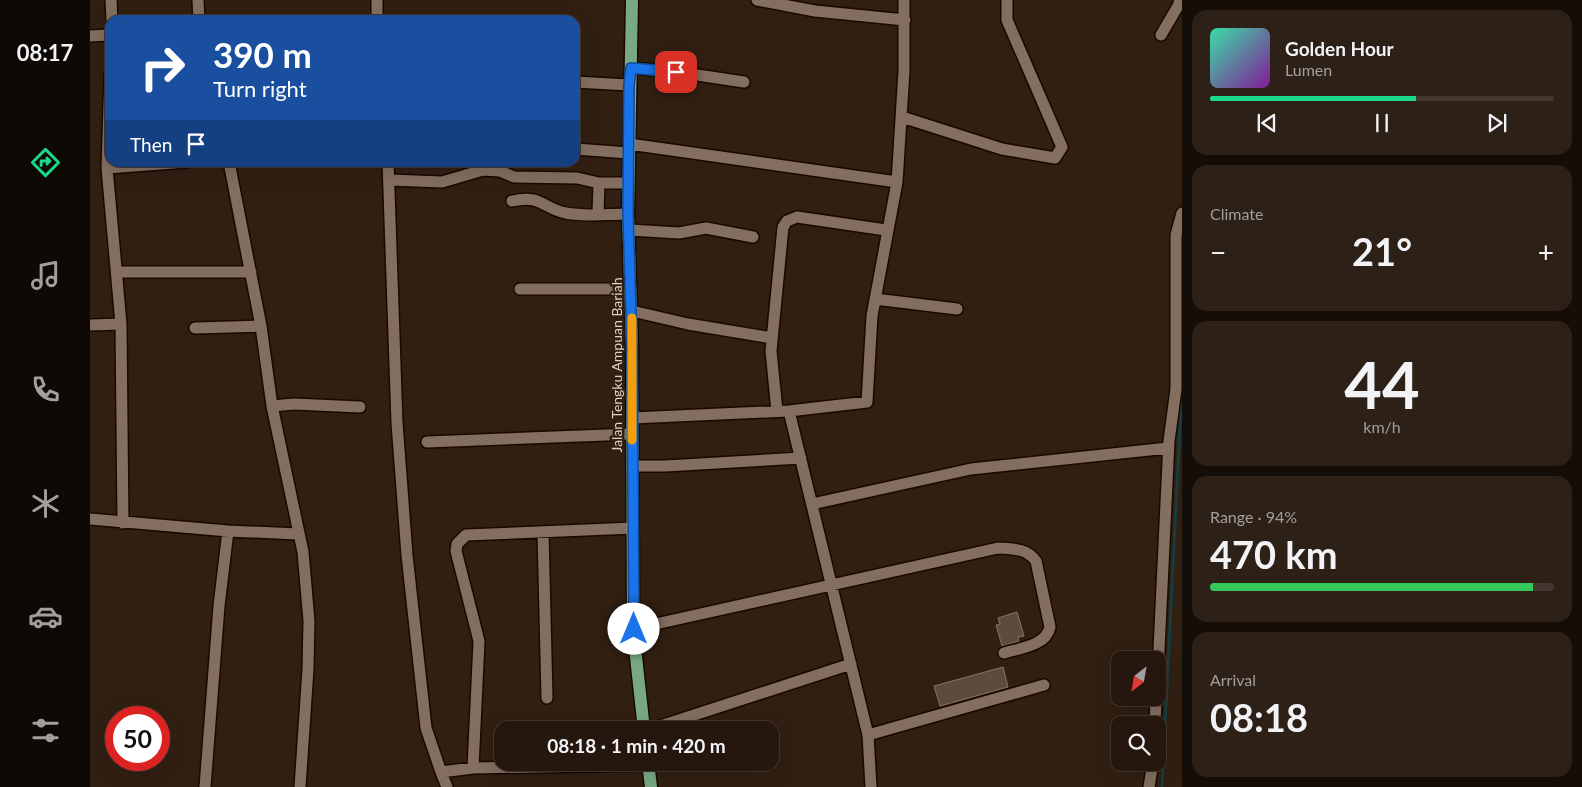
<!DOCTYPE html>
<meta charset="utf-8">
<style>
:root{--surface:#25170e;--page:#2d2017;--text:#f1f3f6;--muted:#a39f9e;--line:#42362e;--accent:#1ad988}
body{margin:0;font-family:Lato,sans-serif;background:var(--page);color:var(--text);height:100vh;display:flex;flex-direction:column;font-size:19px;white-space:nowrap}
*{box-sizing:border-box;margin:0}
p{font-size:16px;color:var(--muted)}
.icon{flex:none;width:28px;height:28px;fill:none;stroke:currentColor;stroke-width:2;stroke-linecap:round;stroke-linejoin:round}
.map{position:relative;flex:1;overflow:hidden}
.drawer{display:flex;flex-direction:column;gap:10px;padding:10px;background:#140d08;width:400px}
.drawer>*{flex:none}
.hud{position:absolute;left:15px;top:15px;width:475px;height:152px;border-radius:15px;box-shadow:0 5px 20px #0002,0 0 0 1px var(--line);background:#1a4fa0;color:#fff;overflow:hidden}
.needle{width:32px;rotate:211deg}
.fabs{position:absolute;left:1021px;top:651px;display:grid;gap:10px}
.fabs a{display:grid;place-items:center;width:55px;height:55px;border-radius:10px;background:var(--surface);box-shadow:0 5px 20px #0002,0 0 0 1px var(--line);font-size:25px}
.speed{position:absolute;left:15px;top:706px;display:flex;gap:10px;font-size:25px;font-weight:700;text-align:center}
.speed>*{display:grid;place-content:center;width:65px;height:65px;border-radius:50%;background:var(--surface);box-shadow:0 5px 20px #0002,0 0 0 1px var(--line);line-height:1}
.speed .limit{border:8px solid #d22;background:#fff;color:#111}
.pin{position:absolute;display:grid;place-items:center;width:42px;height:42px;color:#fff;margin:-21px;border-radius:10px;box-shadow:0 2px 8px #0006}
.me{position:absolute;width:55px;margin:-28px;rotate:0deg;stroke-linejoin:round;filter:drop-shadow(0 0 4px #0008)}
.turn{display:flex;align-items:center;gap:18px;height:105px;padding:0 25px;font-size:22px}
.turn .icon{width:65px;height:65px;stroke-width:2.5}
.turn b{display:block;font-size:35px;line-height:42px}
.then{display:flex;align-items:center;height:48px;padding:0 25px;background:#0003;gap:10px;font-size:19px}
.big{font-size:38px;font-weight:700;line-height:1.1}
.drawer .tile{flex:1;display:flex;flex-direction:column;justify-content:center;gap:8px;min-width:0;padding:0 18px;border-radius:15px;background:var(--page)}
.drawer .dial{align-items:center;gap:0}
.dial b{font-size:65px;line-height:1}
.song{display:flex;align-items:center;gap:15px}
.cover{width:60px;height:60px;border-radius:8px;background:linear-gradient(135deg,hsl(160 70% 55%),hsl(290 70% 35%))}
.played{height:5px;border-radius:2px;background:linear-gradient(90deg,var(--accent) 60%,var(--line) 60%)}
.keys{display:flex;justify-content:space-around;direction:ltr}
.heat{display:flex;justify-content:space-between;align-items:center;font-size:28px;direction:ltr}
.charge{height:8px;border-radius:4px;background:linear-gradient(90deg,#34c759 94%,var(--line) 0)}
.trip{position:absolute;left:404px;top:721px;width:285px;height:50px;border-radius:15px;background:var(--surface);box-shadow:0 5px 20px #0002,0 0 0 1px var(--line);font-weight:700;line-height:50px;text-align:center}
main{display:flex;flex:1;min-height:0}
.dock{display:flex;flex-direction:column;width:90px;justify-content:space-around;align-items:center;background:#0f0906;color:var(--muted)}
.dock .icon{width:35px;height:35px}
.dock .active{color:var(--accent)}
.dock b{font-size:22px;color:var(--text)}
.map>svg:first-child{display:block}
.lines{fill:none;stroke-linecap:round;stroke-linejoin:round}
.stream{stroke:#183c3d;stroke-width:3}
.building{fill:#5f4b3d;stroke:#897364}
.minor-casing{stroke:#180901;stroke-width:14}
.major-casing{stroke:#180901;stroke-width:15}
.minor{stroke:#836e5f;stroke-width:11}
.major{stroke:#79a885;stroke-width:12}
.route-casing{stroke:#114b97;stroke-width:12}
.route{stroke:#1a73e8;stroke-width:9}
.slow{stroke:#f59e0b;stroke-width:9}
.labels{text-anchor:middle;stroke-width:5;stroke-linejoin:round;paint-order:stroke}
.street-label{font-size:14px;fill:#ded2ca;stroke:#311f12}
</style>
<main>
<nav class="dock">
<b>08:17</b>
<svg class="icon active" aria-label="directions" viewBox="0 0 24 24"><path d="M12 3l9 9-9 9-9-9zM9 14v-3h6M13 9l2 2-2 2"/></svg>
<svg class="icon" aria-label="music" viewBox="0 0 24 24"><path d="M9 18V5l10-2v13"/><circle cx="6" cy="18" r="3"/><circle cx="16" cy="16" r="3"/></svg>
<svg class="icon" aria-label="phone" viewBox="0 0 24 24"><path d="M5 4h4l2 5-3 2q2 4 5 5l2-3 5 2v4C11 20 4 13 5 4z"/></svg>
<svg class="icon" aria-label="climate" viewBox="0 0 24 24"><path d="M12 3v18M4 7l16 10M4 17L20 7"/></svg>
<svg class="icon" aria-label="car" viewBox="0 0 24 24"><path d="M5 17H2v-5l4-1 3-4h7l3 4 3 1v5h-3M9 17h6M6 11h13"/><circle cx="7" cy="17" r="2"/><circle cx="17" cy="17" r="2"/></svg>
<svg class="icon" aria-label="filters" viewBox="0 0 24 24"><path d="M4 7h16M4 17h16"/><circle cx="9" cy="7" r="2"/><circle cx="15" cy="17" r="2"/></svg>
</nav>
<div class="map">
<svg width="1092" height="787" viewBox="0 0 1092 787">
<rect width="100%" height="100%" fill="#311f12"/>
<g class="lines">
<path class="stream" d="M1072,787L1092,385"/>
</g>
<path class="building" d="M927,612L934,636L928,637L929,641L912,646L906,625L910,624L908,618Z
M913,667L918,687L850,706L844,686Z"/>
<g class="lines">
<g class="minor-casing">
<path id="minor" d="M21,0L22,20
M108,0L109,20
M287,0V20
M667,0L725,11L815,20
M1071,35L1088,6L1090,0
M0,36L20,35
M541,68L587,72L654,82
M20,75L17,168L31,324L33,523
M485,82L539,85
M812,117L912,149L965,158L972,147L917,20V0
M539,144L807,182L782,316L777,402L699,411L542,418
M485,149L539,153
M139,162L171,326L182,406L213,552L219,621L218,669L210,787
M298,162L307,423L317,555L336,728L351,772L383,768L558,765
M17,168L96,162
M300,180L352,182L393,170L410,171L424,177L487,178L509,183H538
M807,182L814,71V0
M422,201C452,194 453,209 476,213C496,217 518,214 538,214
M508,214L509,183
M540,230L589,233L616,228L663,237
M27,272H161
M430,289H541
M785,299L867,309
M542,311L598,324L682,338
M0,325L31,324
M105,328L171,326
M182,406L204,404L270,407
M687,411L681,351L693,227L697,221L707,217L796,230
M699,411L778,735L781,787
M337,442L542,434
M542,466H575L711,458
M722,504L881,469L1078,448
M0,519L138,531L208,534
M453,532L457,698
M543,629L908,548C923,549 936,548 946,561L960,627C956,646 930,648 914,653
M1068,670L1079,441L1086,389V235L1092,213
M1065,725L1066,698
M558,730L761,664
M778,735L954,685
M383,768L389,641L366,551L367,544L376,535L543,528
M351,772L357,787
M115,787L129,606L138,531
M1059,787L1063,762"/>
</g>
<g class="major-casing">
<path id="major" d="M542,0L538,214L542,348L543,629L554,730
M558,762L561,787"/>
</g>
<use href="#minor" class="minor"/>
<use href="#major" class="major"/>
</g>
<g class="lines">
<g class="route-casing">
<path id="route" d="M544,629L542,348L538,214L539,85L541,68L586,72"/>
</g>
<use href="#route" class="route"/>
<path class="slow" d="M542,318V440"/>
</g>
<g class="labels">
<g class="street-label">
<text transform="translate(527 365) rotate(-90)" y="5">Jalan Tengku Ampuan Bariah</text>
</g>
</g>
</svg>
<div class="fabs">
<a><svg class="needle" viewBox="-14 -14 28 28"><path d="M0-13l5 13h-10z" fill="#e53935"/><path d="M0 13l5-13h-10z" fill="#a39f9e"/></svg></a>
<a><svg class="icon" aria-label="search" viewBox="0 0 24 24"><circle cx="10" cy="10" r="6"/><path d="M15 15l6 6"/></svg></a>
</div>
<div class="speed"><div class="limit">50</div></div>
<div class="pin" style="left:586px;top:72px;background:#d93025"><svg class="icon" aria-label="arrive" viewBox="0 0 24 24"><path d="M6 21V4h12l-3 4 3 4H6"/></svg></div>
<svg class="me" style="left:544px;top:629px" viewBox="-20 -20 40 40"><circle r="19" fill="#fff"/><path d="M0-13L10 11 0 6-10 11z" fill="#1a73e8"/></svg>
<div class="trip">08:18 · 1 min · 420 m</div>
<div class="hud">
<div class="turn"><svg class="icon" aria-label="right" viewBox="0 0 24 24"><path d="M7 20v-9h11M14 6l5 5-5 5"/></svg><div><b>390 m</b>Turn right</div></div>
<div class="then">Then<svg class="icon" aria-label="arrive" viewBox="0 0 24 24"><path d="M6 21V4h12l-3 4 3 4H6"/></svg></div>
</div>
</div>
<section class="drawer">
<div class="tile">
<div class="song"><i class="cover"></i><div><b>Golden Hour</b><p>Lumen</p></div></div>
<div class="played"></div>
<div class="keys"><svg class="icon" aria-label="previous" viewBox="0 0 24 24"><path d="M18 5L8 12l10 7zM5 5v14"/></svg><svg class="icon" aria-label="pause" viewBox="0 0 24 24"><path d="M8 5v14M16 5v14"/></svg><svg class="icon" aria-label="next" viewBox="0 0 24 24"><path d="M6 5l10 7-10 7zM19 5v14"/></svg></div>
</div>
<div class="tile"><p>Climate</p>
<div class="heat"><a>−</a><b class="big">21°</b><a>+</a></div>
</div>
<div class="tile dial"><b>44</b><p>km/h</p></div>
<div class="tile"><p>Range · 94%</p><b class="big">470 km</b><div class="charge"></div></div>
<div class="tile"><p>Arrival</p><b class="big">08:18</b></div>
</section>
</main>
